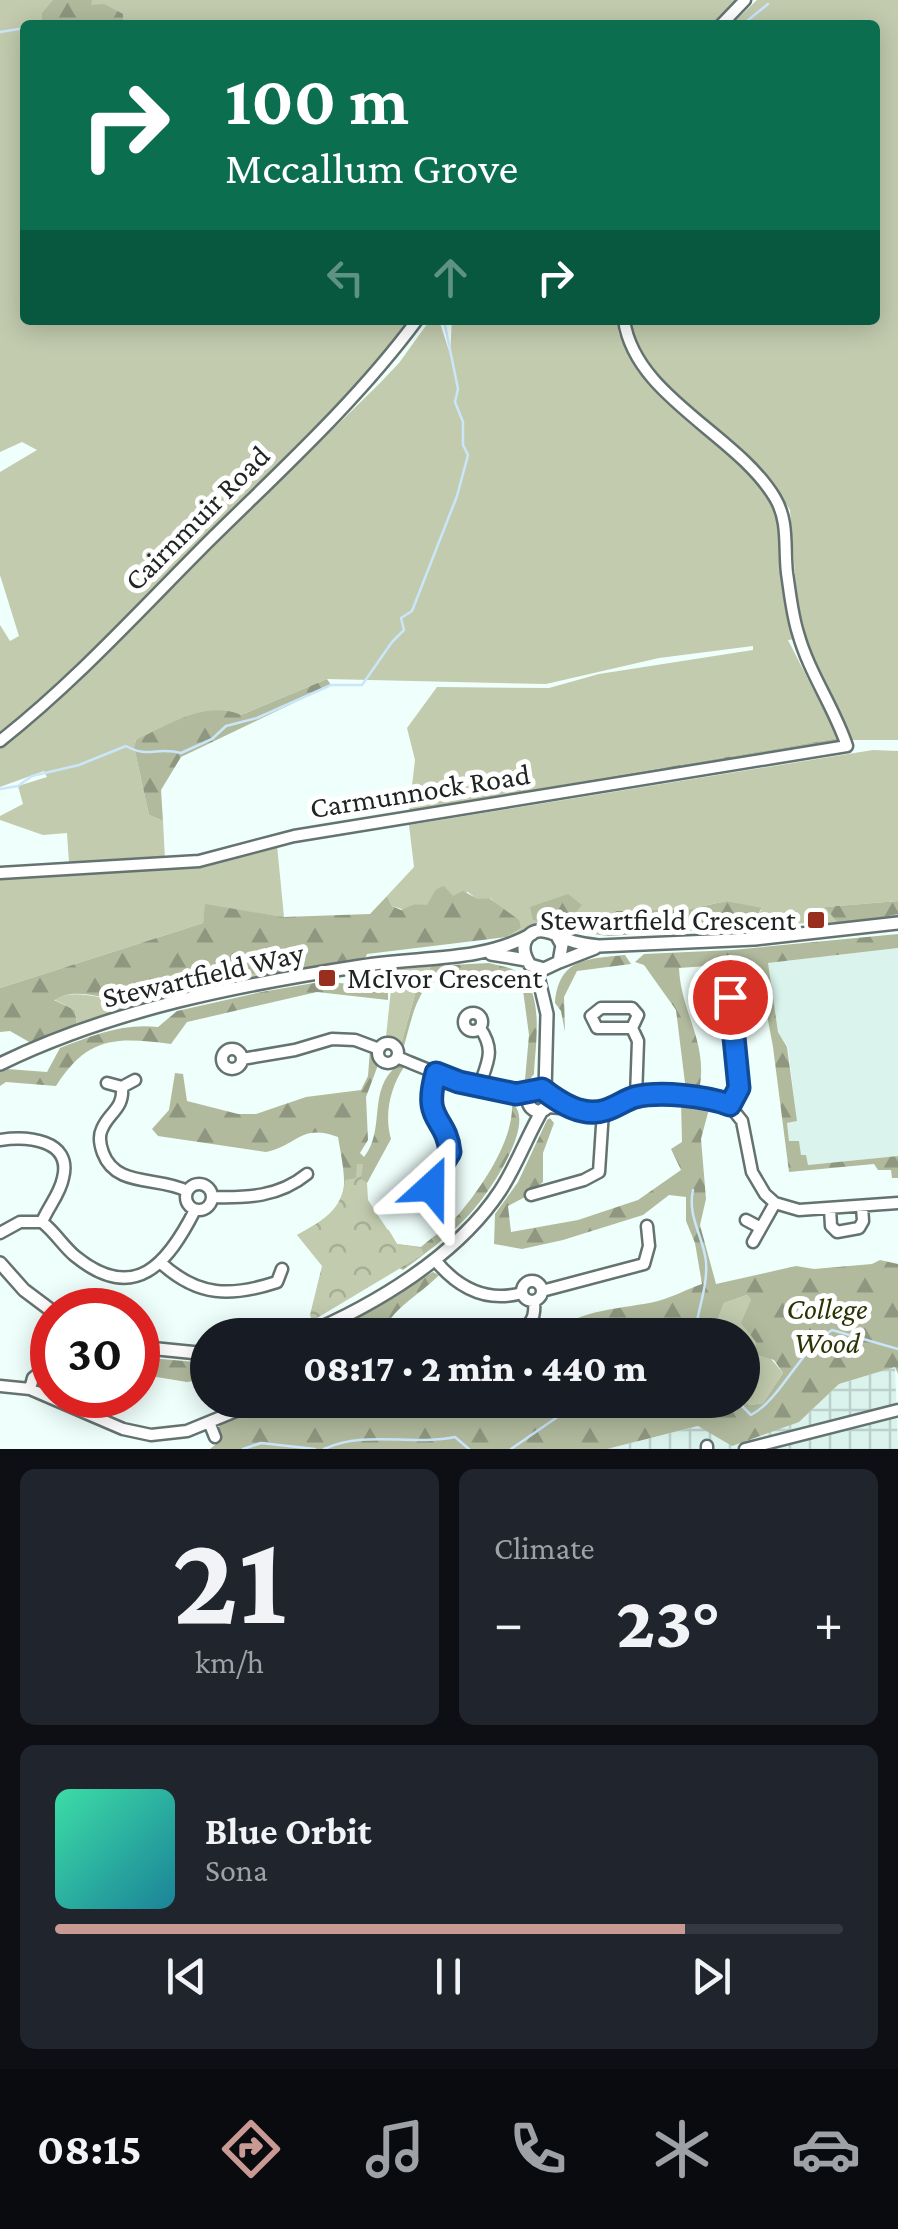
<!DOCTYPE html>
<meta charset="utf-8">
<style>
:root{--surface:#171b24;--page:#20242c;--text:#f1f3f6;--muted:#9ea1a6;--line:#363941;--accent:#c99a94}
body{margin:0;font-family:"Crimson Pro",serif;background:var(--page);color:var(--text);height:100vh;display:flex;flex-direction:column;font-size:38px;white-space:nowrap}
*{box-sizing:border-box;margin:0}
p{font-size:32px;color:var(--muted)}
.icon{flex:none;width:55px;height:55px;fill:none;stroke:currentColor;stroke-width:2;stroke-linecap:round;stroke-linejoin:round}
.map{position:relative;height:1449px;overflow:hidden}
.drawer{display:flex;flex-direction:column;gap:20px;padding:20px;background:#0d0f14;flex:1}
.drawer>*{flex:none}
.hud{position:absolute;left:20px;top:20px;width:860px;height:305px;border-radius:10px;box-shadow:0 5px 25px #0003;background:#0b6e4f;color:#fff;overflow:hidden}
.speed{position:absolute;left:30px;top:1288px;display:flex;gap:20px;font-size:50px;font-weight:700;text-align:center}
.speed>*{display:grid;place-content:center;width:130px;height:130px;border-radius:50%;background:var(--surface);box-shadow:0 5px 25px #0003;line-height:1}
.speed .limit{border:15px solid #d22;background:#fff;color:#111}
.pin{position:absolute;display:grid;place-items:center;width:85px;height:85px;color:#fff;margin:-42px;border:5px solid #fff;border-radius:50%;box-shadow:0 2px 10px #0007}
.me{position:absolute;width:110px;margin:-55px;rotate:24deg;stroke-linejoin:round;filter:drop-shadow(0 0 8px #0008)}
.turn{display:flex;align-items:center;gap:35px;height:210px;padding:0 40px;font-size:45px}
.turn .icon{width:130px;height:130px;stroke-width:2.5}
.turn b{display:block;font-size:70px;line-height:85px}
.lanes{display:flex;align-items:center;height:95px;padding:0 40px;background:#0003;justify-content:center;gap:50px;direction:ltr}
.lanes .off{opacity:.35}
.big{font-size:75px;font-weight:800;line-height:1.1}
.drawer .card{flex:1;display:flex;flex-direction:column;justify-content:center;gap:15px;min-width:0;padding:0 35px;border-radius:15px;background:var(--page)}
.drawer .dial{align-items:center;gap:0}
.dial b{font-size:130px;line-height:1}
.song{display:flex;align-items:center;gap:30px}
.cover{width:120px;height:120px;border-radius:15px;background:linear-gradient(135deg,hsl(160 70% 55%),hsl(190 70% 35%))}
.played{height:10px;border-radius:5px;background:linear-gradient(90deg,var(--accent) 80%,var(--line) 80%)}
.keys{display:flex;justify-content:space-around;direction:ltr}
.heat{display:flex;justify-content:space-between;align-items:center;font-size:55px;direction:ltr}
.drawer .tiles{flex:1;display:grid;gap:20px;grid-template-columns:1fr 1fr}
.card:last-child{grid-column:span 2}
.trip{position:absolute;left:190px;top:1318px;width:570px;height:100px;border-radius:50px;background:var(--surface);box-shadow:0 5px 25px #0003;font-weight:800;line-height:100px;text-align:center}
.dock{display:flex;height:160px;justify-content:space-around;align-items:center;background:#090b0e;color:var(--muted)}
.dock .icon{width:70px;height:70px}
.dock .on{color:var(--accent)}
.dock b{font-size:45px;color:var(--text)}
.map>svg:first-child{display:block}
.built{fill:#daf3ed}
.industrial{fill:url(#industrial-grid)}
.grass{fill:#c2cbae}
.forest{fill:url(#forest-firs)}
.park{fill:url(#park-crowns)}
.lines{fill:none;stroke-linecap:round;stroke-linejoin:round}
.stream{stroke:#cae6fb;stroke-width:2.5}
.minor-casing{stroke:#657370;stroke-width:15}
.tertiary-casing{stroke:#657370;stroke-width:16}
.minor{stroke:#fff;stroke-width:10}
.tertiary{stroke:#fff;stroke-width:11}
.route-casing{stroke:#114b97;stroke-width:25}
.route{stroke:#1a73e8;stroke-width:18}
.poi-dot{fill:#982e1d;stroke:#fff;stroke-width:4}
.labels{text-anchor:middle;stroke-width:10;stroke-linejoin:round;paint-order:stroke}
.street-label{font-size:30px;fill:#1e2422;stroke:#fff}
.poi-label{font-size:30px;fill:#1e2422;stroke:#fff;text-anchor:end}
.park-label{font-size:30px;font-style:italic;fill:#2a3402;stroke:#fff}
</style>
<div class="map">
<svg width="898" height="1449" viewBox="0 0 898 1449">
<defs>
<pattern id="industrial-grid" width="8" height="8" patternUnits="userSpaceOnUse" patternTransform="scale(2.5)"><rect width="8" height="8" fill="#daf3ed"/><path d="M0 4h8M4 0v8" fill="none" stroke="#bbd0cb"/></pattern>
<pattern id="forest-firs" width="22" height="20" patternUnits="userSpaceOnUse" patternTransform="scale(2.5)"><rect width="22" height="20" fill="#b1ba9d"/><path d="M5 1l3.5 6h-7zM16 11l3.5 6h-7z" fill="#8f9780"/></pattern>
<pattern id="park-crowns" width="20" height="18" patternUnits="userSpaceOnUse" patternTransform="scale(2.5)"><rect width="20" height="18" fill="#c2cbae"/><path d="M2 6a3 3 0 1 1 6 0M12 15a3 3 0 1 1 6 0" fill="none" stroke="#a6ae95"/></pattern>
</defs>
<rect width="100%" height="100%" fill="#effffb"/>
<path class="built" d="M898,948V1156L808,1165L789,1142L787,1123L797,1121L788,1047L778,1032L768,963Z"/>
<path class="industrial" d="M895,1367L898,1449H607L699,1426L799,1422L839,1384Z"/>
<path class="grass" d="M0,0H737L716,25H25V320H418L402,344L41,703L0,735V625L10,641L19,636L0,575V472L37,450L22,442L0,452Z
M757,0H898V740H850L810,653L797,601L790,510L772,481L650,368L629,325L628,320H875V25H731Z
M430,320H439L450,354L452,320H617L619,334L635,364L660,391L765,488L778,509L796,639L788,640L838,738L409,811L415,760L407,728L437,687L549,688L599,674L753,650V646L659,658L546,684L327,679L241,715L136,740L134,747L149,815L163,821L165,860L69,863L67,833L43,835L0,820V816L23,804L18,786L47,777L44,771L0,787V746L52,705L380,383L399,363Z
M873,750L898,751V901L826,907L869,920L898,914V919L817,928L808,923L749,927L762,909L727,901L689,909L616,911L596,930L608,936L575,932L572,937L552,925L565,927L533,920L544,923L512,939L510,935L521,928L490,898L478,900L468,892L453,897L444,887L436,889L428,906L415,904L405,910L392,906L387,896L414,867L409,825Z
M277,845L284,917L206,905L203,923L0,988V876L205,867Z
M223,962L238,974H275L126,1009L77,1025L75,1010L53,999C79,987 103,1002 131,1000C144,999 158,994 170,991L171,979L187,971Z
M432,966L418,984L401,1044L397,1040L386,1037L393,970Z
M747,1295L751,1300L749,1333L783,1373L763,1403L750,1405L743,1399L742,1335H712L724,1303Z"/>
<path class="forest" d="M53,0H92L91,5L104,4L123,14V22L48,25L42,23V13Z
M327,679L331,685L181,757L161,790L163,821L149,815L134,747L136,740C169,725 205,700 241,715Z
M838,738L837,744L409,815V811Z
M444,886L453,896L463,891L478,899L489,898L519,920L521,928L507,937L367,954L365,959L275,974H238L223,962L187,971L172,979L171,991C158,994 144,999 132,1000C105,1002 78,985 54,1000L75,1010L77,1025L31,1043L10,1031L0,1032V988L203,923L205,904L284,917L370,914L387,896L392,906L401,910L415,904L427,905L436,889Z
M568,894L582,905L564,927L533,920L530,907Z
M727,901L762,908L749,927L608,936L595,930L616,911L689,909Z
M898,901V914L869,920L837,922L825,907Z
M898,934V948L768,963L778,1032L787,1047L797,1121L787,1123L789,1141H799L801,1155H806L808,1165L898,1156V1178H892L891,1170H878L874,1164L789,1172L773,1047L758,967L749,963L679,968C681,1014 709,1042 699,1091H686L676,1010L644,965L635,962L644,954L732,950Z
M625,955L631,964L577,971L564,997L565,1032L561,1011L555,1003C559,958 587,959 625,955Z
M489,963C496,965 505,966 512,969C547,985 535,1044 534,1074L530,1079L525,1080L529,1035L523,990C519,986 515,982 511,979C490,968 435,971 422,993C413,1008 409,1029 404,1046L401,1044L418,984L432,966Z
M375,972L388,989V1000L317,992L187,1022L171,1044C116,1037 88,1036 56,1086L6,1082L0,1086V1072L7,1069L47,1072L60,1048C93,1035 123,1023 158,1027L177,1011L261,992L326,981L354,985L360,975Z
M370,1050L378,1065L366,1097L368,1140L360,1153L364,1157C386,1130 367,1089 397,1066L404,1067C390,1088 384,1115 391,1139L367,1183L356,1178L329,1233L297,1235C352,1206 348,1194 338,1137C301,1123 298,1145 266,1152L158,1136L152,1129L169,1110L175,1073L183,1074L187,1101L238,1114H256L306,1097L361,1090L368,1076Z
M512,1103C539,1123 484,1201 465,1219C446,1238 425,1254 403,1270L392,1264L388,1229L397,1244L421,1247C435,1235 452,1224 463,1209C485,1182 514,1138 512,1103Z
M681,1103L710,1105L701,1139L706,1199L700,1225L716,1284L796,1266L814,1269L872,1264L880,1260L898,1264V1374L895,1367L839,1384L799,1422L732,1446L698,1426L607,1449H210L220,1441L219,1424L279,1400H446L462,1404L473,1400L743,1399L750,1405L763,1403L783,1373L774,1360L755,1354L756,1342L741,1323L751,1300L747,1295L724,1303L712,1335H553C576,1308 626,1309 658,1301C673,1297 687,1289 702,1284L695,1243L686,1221V1197L669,1195L643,1215L563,1240L522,1249L494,1244L495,1214L518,1182L547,1120L550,1118L554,1123L543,1153V1182L527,1196L508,1206L511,1232L578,1220L638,1200L681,1170L671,1149L682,1142Z
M433,1272L439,1275C420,1295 390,1309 382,1335L365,1332L328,1335Z
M138,1357L207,1363V1379L187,1382L138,1374Z"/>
<path class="park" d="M357,1164H363L361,1179L367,1183L368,1200L397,1244L421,1248L424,1254L312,1321L310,1315L322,1266L297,1235C323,1221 342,1210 345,1180L356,1178Z"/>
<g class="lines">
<path class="stream" d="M742,25L768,4
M0,32L25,28
M0,789L18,786L32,776L79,765L126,746C149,759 156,746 181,753L212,739L226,726L257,718L331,685H362L392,642L404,630L401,618L412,611L457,496L468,455L463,445V422L455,402L458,389L444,320
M693,1190C687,1217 704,1238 706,1262C708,1287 697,1311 695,1335
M642,1400L672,1408L681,1400
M728,1400L741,1405L751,1415C780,1400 798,1352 832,1330L898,1349
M243,1449L261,1443L315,1449
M324,1449C366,1430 411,1446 455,1437L469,1449
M511,1449L582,1400"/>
<g class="minor-casing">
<path id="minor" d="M721,25L745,0
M0,741C76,681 141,609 209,541C281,470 357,401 417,320
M0,873L199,861L294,836L847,746C834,707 809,673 798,633C792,614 790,593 787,573C784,548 789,521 775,498C737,434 635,397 624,320
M464 1022a9 9 0 1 1 18 0a9 9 0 1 1-18 0Z
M632,1028L638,1015L632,1008H601L591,1016L597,1028H632L638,1041L636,1097
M378 1053a10 10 0 1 1 20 0a10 10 0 1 1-20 0Z
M222 1059a10 10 0 1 1 20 0a10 10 0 1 1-20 0Z
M397,1057C439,1074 483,1095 530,1093
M242,1059L295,1050L332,1039L355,1040L379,1049
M107,1083L122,1087L135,1080
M122,1087C124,1109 109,1112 102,1129C98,1137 100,1145 103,1153C116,1188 158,1176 187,1191
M479,1087C487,1063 496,1051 480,1028
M729,1105L739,1088L730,997
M547,1107L603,1111L636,1097L711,1098L729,1105L742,1121L752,1172L765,1194L775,1203L799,1210L898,1203
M0,1140C26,1136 73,1139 63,1178C60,1194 48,1207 42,1222
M413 1185a9 9 0 1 1 18 0a9 9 0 1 1-18 0Z
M429,1179L440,1168L449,1152C446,1115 422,1122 436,1073
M186 1197a13 13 0 1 1 26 0a13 13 0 1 1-26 0Z
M531,1195L584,1180L599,1172L603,1111
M212,1197C247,1198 279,1197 307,1174
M830,1208L831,1226L837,1232L859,1228L863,1221L862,1206
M746,1220L761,1228
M0,1233L20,1222H42C55,1232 63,1246 75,1256C135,1305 168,1263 195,1210
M753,1242L775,1203
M435,1260C458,1288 486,1303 522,1293
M161,1263C198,1297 231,1297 277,1282L282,1269
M522 1291a10 10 0 1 1 20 0a10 10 0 1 1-20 0Z
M542,1291L644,1264L649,1246L647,1226
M512,1335C529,1325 536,1322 534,1301
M0,1386L30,1389L123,1429L151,1435L187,1431L248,1406
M30,1389L33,1378L52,1363
M209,1422L215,1437
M707,1446V1449
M745,1449L898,1410"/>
</g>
<g class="tertiary-casing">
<path id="tertiary" d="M557,936L562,945L559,962L544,969L530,965C526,958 522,951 525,942C535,919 559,938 575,942C582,944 591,945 599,946L755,939L898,923
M491,954L526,960
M559,962L595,948
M536,968L547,1014L545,1091
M0,1064C113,1009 238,985 361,966C418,956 480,963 532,934
M528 1100a11 11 0 1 1 22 0a11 11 0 1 1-22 0Z
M0,1263L24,1290L52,1311
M304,1335C375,1305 457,1256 500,1191C517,1165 527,1136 543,1109
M138,1347L208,1354"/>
</g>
<use href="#minor" class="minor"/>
<use href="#tertiary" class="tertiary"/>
</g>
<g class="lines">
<g class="route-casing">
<path id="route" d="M431,1187L428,1179L440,1168L450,1152C446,1115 422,1123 436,1073L459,1082L516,1094L542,1089C559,1102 582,1118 606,1110C616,1107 625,1100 635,1097C660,1091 706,1096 730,1105L739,1088L730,997"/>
</g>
<use href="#route" class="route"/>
</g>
<g class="poi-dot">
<rect x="806" y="910" width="20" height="20" rx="5"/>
<rect x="317" y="968" width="20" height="20" rx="5"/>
</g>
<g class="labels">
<g class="street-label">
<text transform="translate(197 518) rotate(-45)" y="10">Cairnmuir Road</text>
<text transform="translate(420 791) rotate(-9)" y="10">Carmunnock Road</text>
<text transform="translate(203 975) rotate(-13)" y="10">Stewartfield Way</text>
</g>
<g class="poi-label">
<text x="796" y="930">Stewartfield Crescent</text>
<text x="347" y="988" text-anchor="start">McIvor Crescent</text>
</g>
<g class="park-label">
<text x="827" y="1319">College<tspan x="827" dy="34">Wood</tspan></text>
</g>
</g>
</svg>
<div class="speed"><div class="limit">30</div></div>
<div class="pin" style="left:730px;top:997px;background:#d93025"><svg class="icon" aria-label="arrive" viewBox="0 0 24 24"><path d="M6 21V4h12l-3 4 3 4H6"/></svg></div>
<svg class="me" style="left:431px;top:1187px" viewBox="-20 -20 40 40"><path d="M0-17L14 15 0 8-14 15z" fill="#1a73e8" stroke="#fff" stroke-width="4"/></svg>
<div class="trip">08:17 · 2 min · 440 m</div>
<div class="hud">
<div class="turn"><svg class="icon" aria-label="right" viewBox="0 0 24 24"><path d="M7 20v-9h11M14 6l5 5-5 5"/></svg><div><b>100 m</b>Mccallum Grove</div></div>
<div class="lanes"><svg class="icon off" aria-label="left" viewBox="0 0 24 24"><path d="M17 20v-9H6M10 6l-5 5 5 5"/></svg><svg class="icon off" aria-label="ahead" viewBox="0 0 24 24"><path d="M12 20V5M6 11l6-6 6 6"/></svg><svg class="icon" aria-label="right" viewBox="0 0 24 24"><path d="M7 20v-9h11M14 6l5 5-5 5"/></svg></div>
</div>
</div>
<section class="drawer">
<div class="tiles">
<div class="card dial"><b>21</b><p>km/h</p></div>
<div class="card"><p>Climate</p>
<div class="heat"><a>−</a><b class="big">23°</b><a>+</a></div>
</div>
<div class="card">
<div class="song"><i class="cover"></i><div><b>Blue Orbit</b><p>Sona</p></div></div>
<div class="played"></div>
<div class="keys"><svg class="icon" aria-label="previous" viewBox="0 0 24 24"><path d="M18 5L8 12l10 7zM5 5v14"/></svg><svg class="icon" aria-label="pause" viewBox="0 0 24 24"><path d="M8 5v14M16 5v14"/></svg><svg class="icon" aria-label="next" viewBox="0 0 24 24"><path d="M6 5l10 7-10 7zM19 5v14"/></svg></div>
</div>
</div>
</section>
<nav class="dock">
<b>08:15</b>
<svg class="icon on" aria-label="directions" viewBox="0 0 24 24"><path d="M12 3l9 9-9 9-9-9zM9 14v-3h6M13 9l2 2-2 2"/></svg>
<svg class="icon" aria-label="music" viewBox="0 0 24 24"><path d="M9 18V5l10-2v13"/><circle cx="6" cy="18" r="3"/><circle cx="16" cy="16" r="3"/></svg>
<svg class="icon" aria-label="phone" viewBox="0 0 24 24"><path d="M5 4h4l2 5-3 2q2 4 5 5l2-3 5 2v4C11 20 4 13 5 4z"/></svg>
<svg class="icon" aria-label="climate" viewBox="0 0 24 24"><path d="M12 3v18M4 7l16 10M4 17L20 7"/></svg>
<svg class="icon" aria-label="car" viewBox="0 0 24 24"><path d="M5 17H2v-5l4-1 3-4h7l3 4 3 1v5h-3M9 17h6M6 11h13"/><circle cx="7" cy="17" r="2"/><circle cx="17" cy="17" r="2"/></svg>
</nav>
